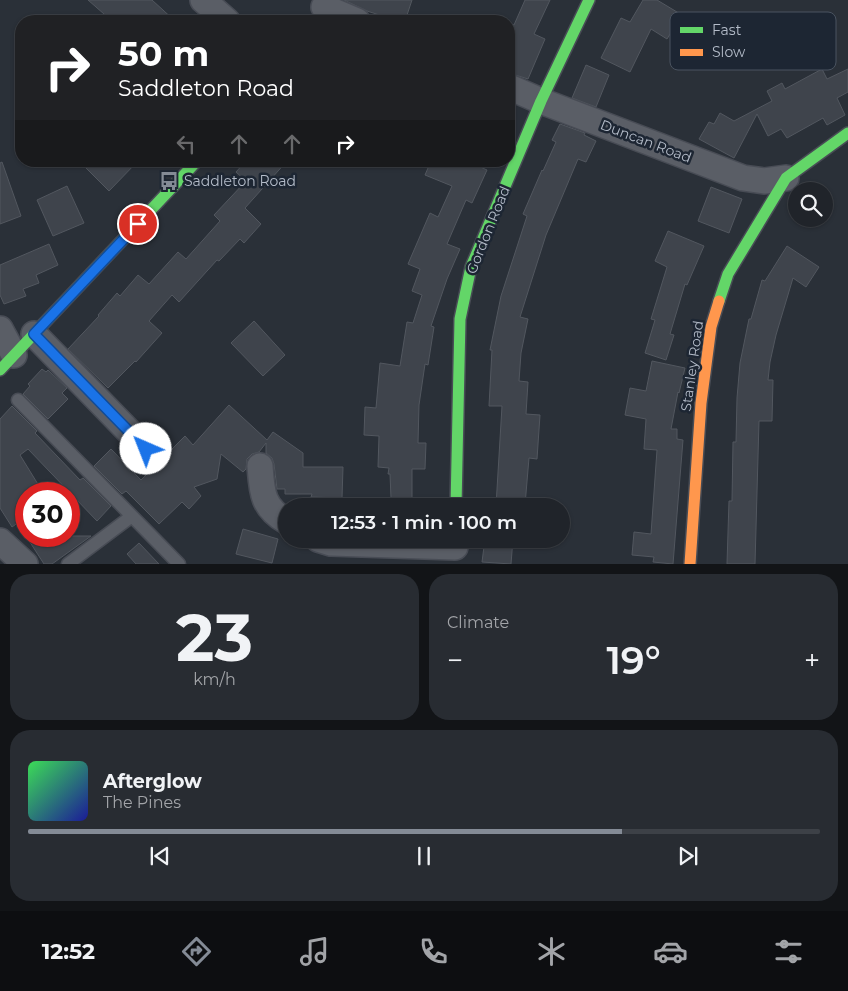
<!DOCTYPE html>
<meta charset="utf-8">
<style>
:root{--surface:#20242a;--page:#282c32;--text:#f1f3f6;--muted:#a2a4a8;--line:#3d4147;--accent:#848b96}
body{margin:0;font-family:Montserrat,sans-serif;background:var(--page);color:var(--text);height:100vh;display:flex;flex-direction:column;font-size:19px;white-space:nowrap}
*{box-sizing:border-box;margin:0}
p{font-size:16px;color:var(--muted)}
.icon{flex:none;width:28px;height:28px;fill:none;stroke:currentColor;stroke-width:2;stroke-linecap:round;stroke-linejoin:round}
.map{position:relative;height:564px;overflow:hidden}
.side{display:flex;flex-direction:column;gap:10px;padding:10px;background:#121417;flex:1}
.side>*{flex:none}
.banner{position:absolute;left:15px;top:15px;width:500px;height:152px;border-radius:20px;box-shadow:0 1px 4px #0004,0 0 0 1px var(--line);background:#202124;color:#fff;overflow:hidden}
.tools{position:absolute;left:788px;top:182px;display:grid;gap:10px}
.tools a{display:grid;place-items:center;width:45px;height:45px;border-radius:50%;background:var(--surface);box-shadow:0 1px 4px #0004,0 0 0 1px var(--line);font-size:25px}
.speed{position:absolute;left:15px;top:482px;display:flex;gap:10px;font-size:25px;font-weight:700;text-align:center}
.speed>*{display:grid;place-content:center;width:65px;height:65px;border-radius:50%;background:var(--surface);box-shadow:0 1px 4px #0004,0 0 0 1px var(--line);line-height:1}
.speed .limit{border:8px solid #d22;background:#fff;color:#111}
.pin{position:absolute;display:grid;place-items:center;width:42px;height:42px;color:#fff;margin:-21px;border:2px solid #fff;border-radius:50%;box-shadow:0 1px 5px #0007}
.me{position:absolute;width:55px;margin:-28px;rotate:316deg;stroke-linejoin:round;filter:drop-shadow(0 0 4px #0008)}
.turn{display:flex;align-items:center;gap:18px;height:105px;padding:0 20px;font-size:22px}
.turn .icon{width:65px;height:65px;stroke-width:2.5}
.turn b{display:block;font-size:35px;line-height:42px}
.lanes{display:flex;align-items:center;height:48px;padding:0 20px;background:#0003;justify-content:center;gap:25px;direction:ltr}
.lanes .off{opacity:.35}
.big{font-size:38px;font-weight:600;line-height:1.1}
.side .widget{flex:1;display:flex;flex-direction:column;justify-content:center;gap:8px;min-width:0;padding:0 18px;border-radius:20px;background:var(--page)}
.side .dial{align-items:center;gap:0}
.dial b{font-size:65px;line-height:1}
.song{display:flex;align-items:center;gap:15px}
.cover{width:60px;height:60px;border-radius:8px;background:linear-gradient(135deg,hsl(130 70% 55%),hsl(240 70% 35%))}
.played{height:5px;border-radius:2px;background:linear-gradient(90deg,var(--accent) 75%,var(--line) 75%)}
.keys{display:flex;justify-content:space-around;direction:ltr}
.heat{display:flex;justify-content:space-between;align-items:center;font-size:28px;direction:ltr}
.side .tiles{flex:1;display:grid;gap:10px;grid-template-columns:1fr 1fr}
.widget:last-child{grid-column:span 2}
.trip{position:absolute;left:278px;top:498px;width:292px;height:50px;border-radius:25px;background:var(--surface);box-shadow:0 1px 4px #0004,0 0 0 1px var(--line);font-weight:600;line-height:50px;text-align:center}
.dock{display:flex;height:80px;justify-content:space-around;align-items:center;background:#0d0e11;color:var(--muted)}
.dock .icon{width:35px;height:35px}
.dock .current{color:var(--accent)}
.dock b{font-size:22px;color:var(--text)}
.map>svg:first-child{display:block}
.building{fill:#3f444c;stroke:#52575f}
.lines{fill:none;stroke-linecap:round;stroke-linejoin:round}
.lane-casing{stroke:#484c55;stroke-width:15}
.street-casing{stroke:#484c55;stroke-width:28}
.fast-casing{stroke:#484c55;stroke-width:14}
.slow-casing{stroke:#484c55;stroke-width:14}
.lane{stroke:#5a5e66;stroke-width:12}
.street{stroke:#5a5e66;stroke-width:25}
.fast{stroke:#63d668;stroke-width:11}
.slow{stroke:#ff974d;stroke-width:11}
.route-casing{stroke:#114b97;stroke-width:12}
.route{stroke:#1a73e8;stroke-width:9}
.labels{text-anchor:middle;stroke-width:5;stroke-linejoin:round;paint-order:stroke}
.street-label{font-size:14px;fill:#b4bcc9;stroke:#1d2633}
.poi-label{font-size:14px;fill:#b4bcc9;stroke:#1d2633;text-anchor:start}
.key{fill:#1d2633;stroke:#4a5360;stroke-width:1}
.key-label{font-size:14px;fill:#b4bcc9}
</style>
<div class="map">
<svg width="848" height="564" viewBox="0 0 848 564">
<rect width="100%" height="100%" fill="#2a3038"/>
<path class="building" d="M88,0H152L175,21H112Z
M344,0H412L405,21H398L367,11Z
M525,0H550L534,34L545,39L528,79L509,73V23L514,25Z
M643,0H657L682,15L667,39L651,29L630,72L601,58L621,18L630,22Z
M586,65L609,75L596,107L572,98Z
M822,69L827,79L848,69V92L837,98L845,115L827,125L823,118L787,138L781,129L768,136L757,114L734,158L699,139L709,122L714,124L720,113L734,121L772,101L767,91L782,83L785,89Z
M560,124L585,133L584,135L596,141L586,162L578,159L546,235L520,317L528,319L521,353L519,381L528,382L526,414L540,415L537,459L529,458L525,505L496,506L502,406H489L492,350H490L501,296L527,216L523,214L542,170L543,171L556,142L552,140Z
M79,161H138L109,191Z
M246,161H287L245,208L261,224L244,243L240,239L219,261L217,260L179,302L172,295L149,321L162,333L136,362L135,361L108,388L68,349L99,316L98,315L117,293L120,296L138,275L149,284L178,252L186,259L220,221L214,215L246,181L236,172Z
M431,161H467L487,170L472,203L466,200L447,244L460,249L447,279L431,326L434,327L428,365L425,364L419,405L418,443H426L425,469H412V498H391L390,474H388L389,468L378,467L379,436L364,435L365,407L376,408L380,363L400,366L407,322L413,323L422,295L412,291L420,269L408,264L430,213L438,217L452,186L425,175Z
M2,162L21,216L0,224V163Z
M67,186L84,223L53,236L37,200Z
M711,187L742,199L729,233L698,221Z
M668,231L704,246L687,285L685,284L670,334L674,335L666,360L645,353L655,320L651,319L667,267L655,261Z
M49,244L58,265L36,275L39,283L23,289L26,296L4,304L0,295V265Z
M787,246L819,267L806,287L793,278L776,335L770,362L768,380H773L772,421H759L755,564H727L729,501H732L733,442H736L737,398L740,363L749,319H751L762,280L765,281Z
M254,321L285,355L263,376L231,343Z
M652,361L685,368L679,393L678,392L671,429H677V439L683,440L673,564L653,562L654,557L632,555L634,532L651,534L657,450L644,449L646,419L625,415L630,388L646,391Z
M42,369L46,372L48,370L67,388L62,393L68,399L48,419L23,394L30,386L28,384Z
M229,405L267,440L273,432L303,453V467H343L342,498L311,497L312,494H285V489H277L274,464L272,458L266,453V443L259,452L252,454L247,459L246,469L243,472L221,454L217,479L194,487L201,496L189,509L182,502L159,524L126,491L122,494L94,466L111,449L141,480L185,436L193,445Z
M12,406L37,431L35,433L80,480L83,478L111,506L97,521L28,449L20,455L44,494H26V517L12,527L0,508V419Z
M243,529L278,539L272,563L236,554Z
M26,536H91L52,564H44Z
M485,539H513L511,564L482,562Z
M139,543L159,564H136L127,554Z"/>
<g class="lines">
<g class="lane-casing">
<path id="lane" d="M18,400L179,564
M68,564L132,516"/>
</g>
<g class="street-casing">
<path id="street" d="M203,0L227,21
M324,7L357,21
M509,87L541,101L743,178L764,181L786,178
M0,329L14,355
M34,334L146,449
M260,466C262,492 262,507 286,521
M318,539L331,543L455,547
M0,541L25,564"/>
</g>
<g class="fast-casing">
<path id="fast" d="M719,301L728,274L786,178L848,133
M0,370L197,161
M456,506L460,319L471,267L541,101L589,0"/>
</g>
<g class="slow-casing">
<path id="slow" d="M690,564L701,403L711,327L719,301"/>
</g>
<use href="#lane" class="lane"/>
<use href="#street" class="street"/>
<use href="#fast" class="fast"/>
<use href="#slow" class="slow"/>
</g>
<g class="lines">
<g class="route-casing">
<path id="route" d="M138,224L34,334L146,449"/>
</g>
<use href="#route" class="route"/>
</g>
<defs>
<g id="bus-bare" transform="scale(1.5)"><path d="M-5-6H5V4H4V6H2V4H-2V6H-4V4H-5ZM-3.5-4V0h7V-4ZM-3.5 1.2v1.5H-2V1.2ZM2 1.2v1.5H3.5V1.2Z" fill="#848b96" stroke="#1d2633" stroke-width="2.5" paint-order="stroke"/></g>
</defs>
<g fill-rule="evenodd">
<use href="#bus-bare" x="169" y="181"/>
</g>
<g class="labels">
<g class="street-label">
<text transform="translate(646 141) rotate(21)" y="5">Duncan Road</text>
<text transform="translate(488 230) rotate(-68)" y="5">Gordon Road</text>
<text transform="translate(692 366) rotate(-82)" y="5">Stanley Road</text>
</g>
<g class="poi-label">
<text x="184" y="186">Saddleton Road</text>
</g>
</g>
<rect x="670" y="12" width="166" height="58" rx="8" class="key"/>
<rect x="680" y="27" width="23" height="6" fill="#63d668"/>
<rect x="680" y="49" width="23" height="7" fill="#ff974d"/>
<g class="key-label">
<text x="712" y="35">Fast</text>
<text x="712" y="57">Slow</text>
</g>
</svg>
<div class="tools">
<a><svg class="icon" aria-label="search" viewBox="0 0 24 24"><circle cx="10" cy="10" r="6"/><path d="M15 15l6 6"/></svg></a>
</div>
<div class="speed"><div class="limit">30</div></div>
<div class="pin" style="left:138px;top:224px;background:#d93025"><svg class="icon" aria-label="arrive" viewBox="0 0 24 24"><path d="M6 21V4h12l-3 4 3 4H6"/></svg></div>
<svg class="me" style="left:146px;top:449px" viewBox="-20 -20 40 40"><circle r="19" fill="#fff"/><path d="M0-13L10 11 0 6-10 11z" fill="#1a73e8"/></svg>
<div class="trip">12:53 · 1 min · 100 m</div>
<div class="banner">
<div class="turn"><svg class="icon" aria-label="right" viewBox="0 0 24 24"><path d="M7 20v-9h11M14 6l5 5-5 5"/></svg><div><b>50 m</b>Saddleton Road</div></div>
<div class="lanes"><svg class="icon off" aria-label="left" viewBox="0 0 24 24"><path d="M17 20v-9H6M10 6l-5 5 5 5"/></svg><svg class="icon off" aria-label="ahead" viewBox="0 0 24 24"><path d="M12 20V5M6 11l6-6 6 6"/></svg><svg class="icon off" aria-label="ahead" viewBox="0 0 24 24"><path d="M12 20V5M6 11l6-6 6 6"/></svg><svg class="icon" aria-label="right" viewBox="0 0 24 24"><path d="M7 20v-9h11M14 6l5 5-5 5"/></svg></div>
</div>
</div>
<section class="side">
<div class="tiles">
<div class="widget dial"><b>23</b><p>km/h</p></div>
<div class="widget"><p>Climate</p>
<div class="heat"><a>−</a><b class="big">19°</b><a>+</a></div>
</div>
<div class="widget">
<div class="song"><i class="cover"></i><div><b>Afterglow</b><p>The Pines</p></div></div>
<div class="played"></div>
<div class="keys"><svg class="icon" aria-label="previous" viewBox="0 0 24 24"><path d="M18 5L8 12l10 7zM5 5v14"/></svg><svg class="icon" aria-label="pause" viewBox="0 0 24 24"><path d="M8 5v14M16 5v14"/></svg><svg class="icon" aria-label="next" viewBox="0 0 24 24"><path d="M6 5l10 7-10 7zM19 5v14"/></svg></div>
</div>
</div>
</section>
<nav class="dock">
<b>12:52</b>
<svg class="icon current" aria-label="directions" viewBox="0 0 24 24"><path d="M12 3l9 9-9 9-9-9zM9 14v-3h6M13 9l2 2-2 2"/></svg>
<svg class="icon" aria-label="music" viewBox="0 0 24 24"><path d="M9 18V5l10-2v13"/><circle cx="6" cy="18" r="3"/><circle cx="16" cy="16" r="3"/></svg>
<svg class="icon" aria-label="phone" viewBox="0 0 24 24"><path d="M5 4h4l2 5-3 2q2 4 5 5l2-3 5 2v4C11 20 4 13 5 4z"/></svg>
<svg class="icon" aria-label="climate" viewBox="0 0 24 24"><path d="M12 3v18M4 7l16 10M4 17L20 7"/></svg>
<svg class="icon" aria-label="car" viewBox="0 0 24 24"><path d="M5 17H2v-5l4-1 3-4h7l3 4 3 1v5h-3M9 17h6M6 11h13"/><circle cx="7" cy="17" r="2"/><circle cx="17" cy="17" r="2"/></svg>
<svg class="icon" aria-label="filters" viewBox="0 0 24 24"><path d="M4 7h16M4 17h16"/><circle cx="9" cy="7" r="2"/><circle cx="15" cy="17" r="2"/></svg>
</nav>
